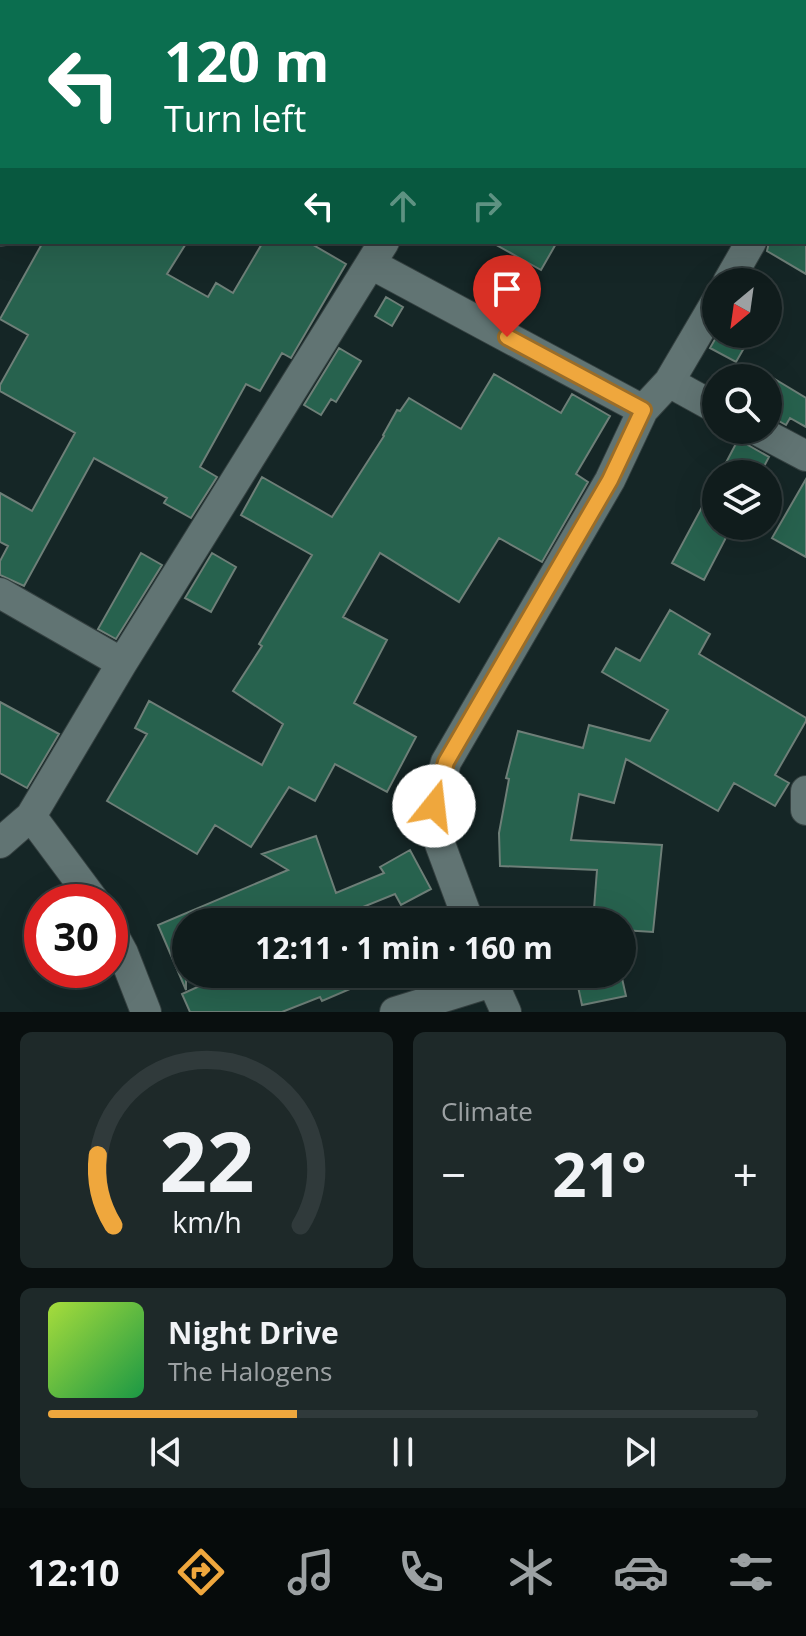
<!DOCTYPE html>
<meta charset="utf-8">
<style>
:root{--surface:#101c1c;--page:#1e2929;--text:#f1f3f6;--muted:#9ca1a3;--line:#303a3b;--accent:#efa73d}
body{margin:0;font-family:"Open Sans",sans-serif;background:var(--page);color:var(--text);height:100vh;display:flex;flex-direction:column;font-size:30px;white-space:nowrap}
*{box-sizing:border-box;margin:0}
p{font-size:26px;color:var(--muted)}
.icon{flex:none;width:44px;height:44px;fill:none;stroke:currentColor;stroke-width:2;stroke-linecap:round;stroke-linejoin:round}
.map{position:relative;height:1012px;overflow:hidden}
.panel{display:flex;flex-direction:column;gap:20px;padding:20px;background:#090f0f;flex:1}
.panel>*{flex:none}
.guide{position:absolute;left:0px;top:0px;width:806px;height:244px;box-shadow:0 8px 32px #0002,0 0 0 2px var(--line);background:#0b6e4f;color:#fff;overflow:hidden}
.needle{width:52px;rotate:209deg}
.tools{position:absolute;left:702px;top:268px;display:grid;gap:16px}
.tools a{display:grid;place-items:center;width:80px;height:80px;border-radius:50%;background:var(--surface);box-shadow:0 8px 32px #0002,0 0 0 2px var(--line);font-size:40px}
.speed{position:absolute;left:24px;top:884px;display:flex;gap:16px;font-size:40px;font-weight:700;text-align:center}
.speed>*{display:grid;place-content:center;width:104px;height:104px;border-radius:50%;background:var(--surface);box-shadow:0 8px 32px #0002,0 0 0 2px var(--line);line-height:1}
.speed .limit{border:12px solid #d22;background:#fff;color:#111}
.pin{position:absolute;display:grid;place-items:center;width:68px;height:68px;color:#fff;margin:-82px -34px;border-radius:50% 50% 50% 0;rotate:-45deg;box-shadow:0 0 8px #0007}
.pin .icon{rotate:45deg}
.me{position:absolute;width:88px;margin:-44px;rotate:16deg;stroke-linejoin:round;filter:drop-shadow(0 0 6px #0008)}
.turn{display:flex;align-items:center;gap:28px;height:168px;padding:0 32px;font-size:36px}
.turn .icon{width:104px;height:104px;stroke-width:2.5}
.turn b{display:block;font-size:56px;line-height:68px}
.lanes{display:flex;align-items:center;height:76px;padding:0 32px;background:#0003;justify-content:center;gap:40px;direction:ltr}
.lanes .off{opacity:.35}
.big{font-size:60px;font-weight:700;line-height:1.1}
.panel .tile{flex:1;display:flex;flex-direction:column;justify-content:center;gap:12px;min-width:0;padding:0 28px;border-radius:12px;background:var(--page)}
.panel .dial{align-items:center;gap:0}
.dial svg{height:208px;overflow:visible;fill:none;stroke:var(--line);stroke-width:7;stroke-linecap:round;text-anchor:middle}
.dial text{fill:var(--text);stroke:none}
.song{display:flex;align-items:center;gap:24px}
.cover{width:96px;height:96px;border-radius:12px;background:linear-gradient(135deg,hsl(80 70% 55%),hsl(140 70% 35%))}
.played{height:8px;border-radius:4px;background:linear-gradient(90deg,var(--accent) 35%,var(--line) 35%)}
.keys{display:flex;justify-content:space-around;direction:ltr}
.heat{display:flex;justify-content:space-between;align-items:center;font-size:44px;direction:ltr}
.panel .tiles{flex:1;display:grid;gap:20px;grid-template-columns:1fr 1fr}
.tile:last-child{grid-column:span 2}
.trip{position:absolute;left:172px;top:908px;width:464px;height:80px;border-radius:40px;background:var(--surface);box-shadow:0 8px 32px #0002,0 0 0 2px var(--line);font-weight:700;line-height:80px;text-align:center}
.tabs{display:flex;height:128px;justify-content:space-around;align-items:center;background:#060b0b;color:var(--muted)}
.tabs .icon{width:56px;height:56px}
.tabs .active{color:var(--accent)}
.tabs b{font-size:36px;color:var(--text)}
.map>svg:first-child{display:block}
.building{fill:#27624e;stroke:#6e7f78;stroke-width:2}
.lines{fill:none;stroke-linecap:round;stroke-linejoin:round}
.minor-casing{stroke:#354141;stroke-width:32}
.minor{stroke:#617473;stroke-width:30}
.route-casing{stroke:#9b6d28;stroke-width:20}
.route{stroke:#efa73d;stroke-width:14}
</style>
<div class="map">
<svg width="806" height="1012" viewBox="0 0 806 1012">
<rect width="100%" height="100%" fill="#152626"/>
<path class="building" d="M43,242H187L167,274L208,297L216,283L233,293L263,242H308L346,264L291,358L282,353L260,391L246,384L200,467L217,477L191,518L164,503L167,498L94,458L24,586L0,575V561L8,546L0,542V493L32,511L75,433L0,391V385L28,335L0,319Z
M491,242H557L541,270Z
M769,242H806V274L767,251Z
M386,297L403,307L392,326L375,316Z
M718,334H752L736,362L710,348Z
M339,348L361,361L336,402L331,399L321,415L304,405Z
M494,374L561,413L572,394L610,416L576,474L588,482L542,562L499,538L459,602L380,553L343,617L387,640L354,703L416,737L387,792L335,764L315,801L289,787L251,847L215,825L197,854L107,801L147,734L135,728L149,701L262,765L283,724L233,691L262,646L259,644L312,555L241,515L262,477L332,517L384,436L383,435L397,410L400,411L409,398L461,429Z
M768,375L806,398V427L790,418L786,425L768,415Z
M740,436L748,445L769,457L760,474H720Z
M806,479V557L772,538Z
M716,481V526H732L704,580L672,563Z
M141,553L162,565L116,639L98,629Z
M212,553L236,567L211,612L185,598Z
M670,610L710,634L699,654L806,718V721L775,775L789,783L775,806L734,783L718,811L626,759L614,803L579,794L571,840L662,845L653,932L622,930V922H593L597,870L500,866L499,833L509,779L506,778L518,731L583,748L589,725L650,741L668,710L602,672L616,648L640,661Z
M0,702L59,734L27,788L0,773Z
M316,836L336,893L384,873L380,867L410,850L431,889L401,905L395,894L338,917L340,922H186V990L158,925L288,870L262,854Z
M226,974H385L322,1001L320,997L282,1012H190L182,994Z
M614,974H621L626,996L582,1005L577,982Z"/>
<g class="lines">
<g class="minor-casing">
<path id="minor" d="M208,0L211,2
M140,2L141,0
M521,2L522,0
M0,116L2,118
M804,151L806,148
M0,231L2,228
M371,264L643,410
M728,282L751,242
M669,382L716,408
M757,430L806,456
M0,593L122,663
M806,791V810
M31,816L95,902
M0,843L31,816L122,663L384,242
M469,922L440,844L434,806L446,762L610,480L643,410L669,382L716,302
M110,929L123,953L146,1012
M489,974L506,1012
M395,1012L492,982"/>
</g>
<use href="#minor" class="minor"/>
</g>
<g class="lines">
<g class="route-casing">
<path id="route" d="M434,806L446,762L610,480L643,410L507,337"/>
</g>
<use href="#route" class="route"/>
</g>
</svg>
<div class="tools">
<a><svg class="needle" viewBox="-14 -14 28 28"><path d="M0-13l5 13h-10z" fill="#e53935"/><path d="M0 13l5-13h-10z" fill="#9ca1a3"/></svg></a>
<a><svg class="icon" aria-label="search" viewBox="0 0 24 24"><circle cx="10" cy="10" r="6"/><path d="M15 15l6 6"/></svg></a>
<a><svg class="icon" aria-label="layers" viewBox="0 0 24 24"><path d="M12 4l9 5-9 5-9-5zM3 14l9 5 9-5"/></svg></a>
</div>
<div class="speed"><div class="limit">30</div></div>
<div class="pin" style="left:507px;top:337px;background:#d93025"><svg class="icon" aria-label="arrive" viewBox="0 0 24 24"><path d="M6 21V4h12l-3 4 3 4H6"/></svg></div>
<svg class="me" style="left:434px;top:806px" viewBox="-20 -20 40 40"><circle r="19" fill="#fff"/><path d="M0-13L10 11 0 6-10 11z" fill="#efa73d"/></svg>
<div class="trip">12:11 · 1 min · 160 m</div>
<div class="guide">
<div class="turn"><svg class="icon" aria-label="left" viewBox="0 0 24 24"><path d="M17 20v-9H6M10 6l-5 5 5 5"/></svg><div><b>120 m</b>Turn left</div></div>
<div class="lanes"><svg class="icon" aria-label="left" viewBox="0 0 24 24"><path d="M17 20v-9H6M10 6l-5 5 5 5"/></svg><svg class="icon off" aria-label="ahead" viewBox="0 0 24 24"><path d="M12 20V5M6 11l6-6 6 6"/></svg><svg class="icon off" aria-label="right" viewBox="0 0 24 24"><path d="M7 20v-9h11M14 6l5 5-5 5"/></svg></div>
</div>
</div>
<section class="panel">
<div class="tiles">
<div class="tile dial"><svg viewBox="0 0 100 80">
<path d="M14 69A42 42 0 1 1 86 69"/>
<path d="M14 69A42 42 0 0 1 8 42" stroke="#efa73d"/>
<text x="50" y="56" font-size="32" font-weight="700">22</text>
<text x="50" y="72" font-size="11">km/h</text>
</svg></div>
<div class="tile"><p>Climate</p>
<div class="heat"><a>−</a><b class="big">21°</b><a>+</a></div>
</div>
<div class="tile">
<div class="song"><i class="cover"></i><div><b>Night Drive</b><p>The Halogens</p></div></div>
<div class="played"></div>
<div class="keys"><svg class="icon" aria-label="previous" viewBox="0 0 24 24"><path d="M18 5L8 12l10 7zM5 5v14"/></svg><svg class="icon" aria-label="pause" viewBox="0 0 24 24"><path d="M8 5v14M16 5v14"/></svg><svg class="icon" aria-label="next" viewBox="0 0 24 24"><path d="M6 5l10 7-10 7zM19 5v14"/></svg></div>
</div>
</div>
</section>
<nav class="tabs">
<b>12:10</b>
<svg class="icon active" aria-label="directions" viewBox="0 0 24 24"><path d="M12 3l9 9-9 9-9-9zM9 14v-3h6M13 9l2 2-2 2"/></svg>
<svg class="icon" aria-label="music" viewBox="0 0 24 24"><path d="M9 18V5l10-2v13"/><circle cx="6" cy="18" r="3"/><circle cx="16" cy="16" r="3"/></svg>
<svg class="icon" aria-label="phone" viewBox="0 0 24 24"><path d="M5 4h4l2 5-3 2q2 4 5 5l2-3 5 2v4C11 20 4 13 5 4z"/></svg>
<svg class="icon" aria-label="climate" viewBox="0 0 24 24"><path d="M12 3v18M4 7l16 10M4 17L20 7"/></svg>
<svg class="icon" aria-label="car" viewBox="0 0 24 24"><path d="M5 17H2v-5l4-1 3-4h7l3 4 3 1v5h-3M9 17h6M6 11h13"/><circle cx="7" cy="17" r="2"/><circle cx="17" cy="17" r="2"/></svg>
<svg class="icon" aria-label="filters" viewBox="0 0 24 24"><path d="M4 7h16M4 17h16"/><circle cx="9" cy="7" r="2"/><circle cx="15" cy="17" r="2"/></svg>
</nav>
